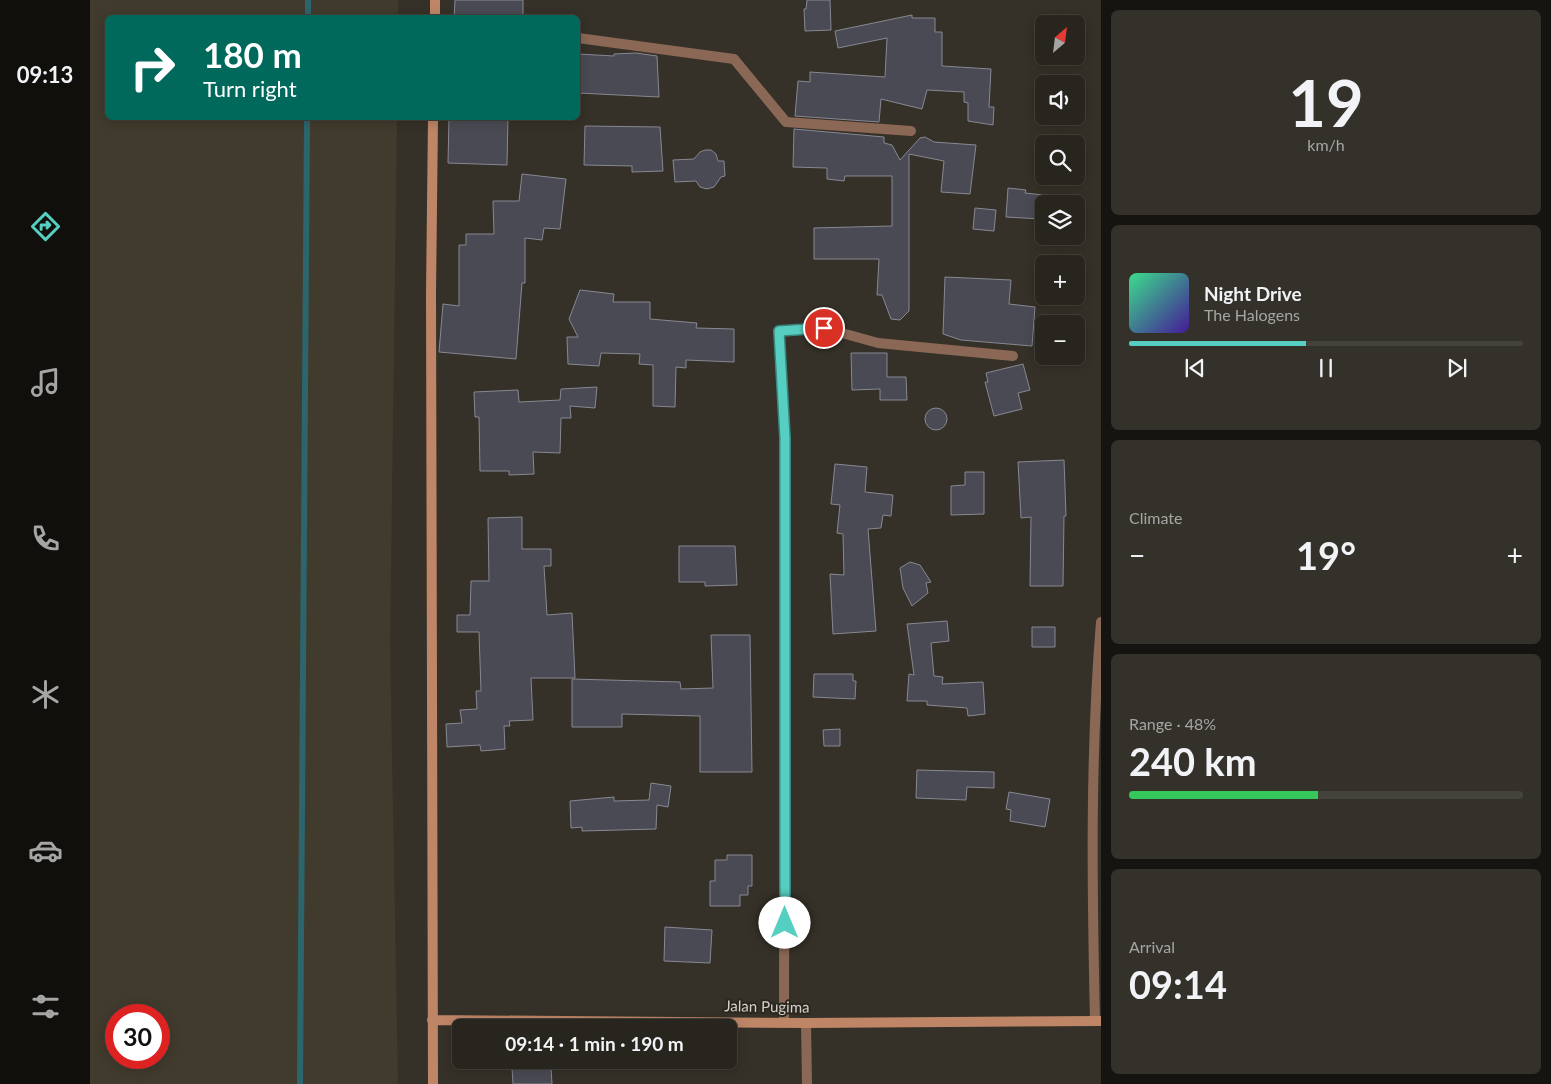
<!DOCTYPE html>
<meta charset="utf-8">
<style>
:root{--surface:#28251e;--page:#34312b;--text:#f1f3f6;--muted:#a5a5a4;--line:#44423c;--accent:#57cec2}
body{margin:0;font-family:Lato,sans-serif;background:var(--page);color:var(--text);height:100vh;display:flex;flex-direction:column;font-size:19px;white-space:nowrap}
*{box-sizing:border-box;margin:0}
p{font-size:16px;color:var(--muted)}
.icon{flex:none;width:28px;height:28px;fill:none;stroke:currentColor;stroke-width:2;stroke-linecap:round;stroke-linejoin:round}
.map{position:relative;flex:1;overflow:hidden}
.side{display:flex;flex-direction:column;gap:10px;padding:10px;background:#161410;width:450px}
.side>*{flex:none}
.banner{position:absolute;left:15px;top:15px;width:475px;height:105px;border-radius:8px;box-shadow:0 2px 12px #0003,0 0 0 1px var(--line);background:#00695c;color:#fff;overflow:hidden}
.needle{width:32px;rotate:28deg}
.fabs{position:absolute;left:945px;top:15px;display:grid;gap:10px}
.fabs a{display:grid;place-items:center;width:50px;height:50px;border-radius:8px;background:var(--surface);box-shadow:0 2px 12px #0003,0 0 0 1px var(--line);font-size:25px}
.speed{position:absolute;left:15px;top:1004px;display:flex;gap:10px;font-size:25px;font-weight:700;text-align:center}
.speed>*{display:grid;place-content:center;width:65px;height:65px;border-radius:50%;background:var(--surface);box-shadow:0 2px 12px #0003,0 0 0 1px var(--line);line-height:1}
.speed .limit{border:8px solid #d22;background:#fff;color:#111}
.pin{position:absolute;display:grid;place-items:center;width:42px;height:42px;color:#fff;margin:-21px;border:2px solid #fff;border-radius:50%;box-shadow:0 1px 5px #0007}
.me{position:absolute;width:55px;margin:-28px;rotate:0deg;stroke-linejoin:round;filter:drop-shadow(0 0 4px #0008)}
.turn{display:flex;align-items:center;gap:18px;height:105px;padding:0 15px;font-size:22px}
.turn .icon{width:65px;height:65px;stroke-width:2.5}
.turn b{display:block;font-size:35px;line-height:42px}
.big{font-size:38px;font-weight:700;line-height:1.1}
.side .card{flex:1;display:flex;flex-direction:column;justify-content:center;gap:8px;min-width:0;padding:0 18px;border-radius:8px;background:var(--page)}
.side .dial{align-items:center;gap:0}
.dial b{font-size:65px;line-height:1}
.song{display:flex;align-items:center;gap:15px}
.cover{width:60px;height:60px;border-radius:8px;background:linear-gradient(135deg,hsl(150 70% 55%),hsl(260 70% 35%))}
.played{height:5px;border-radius:2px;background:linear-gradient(90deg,var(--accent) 45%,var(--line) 45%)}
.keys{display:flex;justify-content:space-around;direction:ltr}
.heat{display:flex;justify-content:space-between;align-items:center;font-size:28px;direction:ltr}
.charge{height:8px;border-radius:4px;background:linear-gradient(90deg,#34c759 48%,var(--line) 0)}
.trip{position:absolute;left:362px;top:1019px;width:285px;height:50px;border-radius:8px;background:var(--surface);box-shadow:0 2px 12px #0003,0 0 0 1px var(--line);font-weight:700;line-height:50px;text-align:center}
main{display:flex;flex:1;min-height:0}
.menu{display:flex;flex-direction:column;width:90px;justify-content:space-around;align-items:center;background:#100f0c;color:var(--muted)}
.menu .icon{width:35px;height:35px}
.menu .current{color:var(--accent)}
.menu b{font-size:22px;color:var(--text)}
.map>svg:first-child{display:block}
.built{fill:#413b2d;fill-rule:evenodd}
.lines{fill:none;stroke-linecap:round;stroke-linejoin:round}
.stream{stroke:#2c656c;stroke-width:6}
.building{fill:#4a4a54;stroke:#878892}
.street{stroke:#8b6855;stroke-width:10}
.secondary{stroke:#be8667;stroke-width:10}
.route-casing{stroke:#39867e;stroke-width:12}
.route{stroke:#57cec2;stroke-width:9}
.labels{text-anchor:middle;stroke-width:4;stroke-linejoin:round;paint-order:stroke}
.street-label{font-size:15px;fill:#d3d1cb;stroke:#2b271f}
</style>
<main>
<nav class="menu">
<b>09:13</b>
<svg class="icon current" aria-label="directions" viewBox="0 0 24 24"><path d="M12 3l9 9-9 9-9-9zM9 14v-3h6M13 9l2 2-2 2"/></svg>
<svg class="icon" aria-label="music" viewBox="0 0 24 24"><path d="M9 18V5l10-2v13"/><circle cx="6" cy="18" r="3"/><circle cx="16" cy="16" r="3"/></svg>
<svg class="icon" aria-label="phone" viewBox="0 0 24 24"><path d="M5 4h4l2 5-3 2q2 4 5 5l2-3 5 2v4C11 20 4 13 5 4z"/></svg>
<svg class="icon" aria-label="climate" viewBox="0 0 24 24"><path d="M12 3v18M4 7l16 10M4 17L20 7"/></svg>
<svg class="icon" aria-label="car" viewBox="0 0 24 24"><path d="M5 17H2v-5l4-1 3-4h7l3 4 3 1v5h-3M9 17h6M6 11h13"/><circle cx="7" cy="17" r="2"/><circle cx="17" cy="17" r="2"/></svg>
<svg class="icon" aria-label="filters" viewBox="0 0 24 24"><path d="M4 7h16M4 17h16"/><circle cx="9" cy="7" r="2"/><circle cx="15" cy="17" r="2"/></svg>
</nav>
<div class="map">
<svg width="1011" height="1084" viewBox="0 0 1011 1084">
<rect width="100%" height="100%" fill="#353128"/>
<path class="built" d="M0,0H308V17L18,18V118H307L300,645L308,1084H0ZM26,1015H69V1058H26Z"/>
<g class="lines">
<path class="stream" d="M218,18V0
M210,1084L217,118"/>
</g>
<path class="building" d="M365,0H433V18H364Z
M717,0H740L741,30L715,31L714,9H716Z
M822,15V18H845V32H852V66L901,69L899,107H904L903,125L878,121V103L874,102V92L837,90L832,109L791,99L789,122L705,116L708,81L720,82V72L795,77L797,38L748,48L745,31Z
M546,53L567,56L569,97L488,93V54L524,56V54Z
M359,118H418L417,165L358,163Z
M495,126L570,127L573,171L542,172V166L494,165Z
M704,129L794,137V143L802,145L810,160L830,138L835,137L844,142L886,145L880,194L851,192L854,161L819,154V311L810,320L801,319L792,295H787L789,259H724V228L802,226V176H755L754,181L737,179V168L703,167Z
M615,150H621L626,154L628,161H634L635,176L631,177L624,187L617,189L610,187L606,181L585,182L583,160L604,159L610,152Z
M432,174L476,179L470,229L454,228L452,240L435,238V283H432L426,359L349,352L353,304L369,306V245H376V234H404L403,201H429Z
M918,188L936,190L935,193L954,195V211H951V219L916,217Z
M885,208L906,210L904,231L883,229Z
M855,277L921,280L919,304L945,307L942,346L871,340L853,334Z
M490,290L524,294L523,302H560V319L607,323L606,328L644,329V362L596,360V368L586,367L585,407L563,406V365L549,364L550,354L511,353L509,366L478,364L477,337H488L479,319Z
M761,353H797V377H816L817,400H790V389L762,390Z
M933,364L940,390L928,393L932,409L904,416L895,382H898L896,373Z
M507,387L505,408L480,406L481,418H471L470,453L443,452L444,474L419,475V471H390L389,417H385L384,392L428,390L429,402L470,400L471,389Z
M835 419a11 11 0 1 1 22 0a11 11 0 1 1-22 0Z
M974,460L976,516H974L973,586H940L941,517L931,518L928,462Z
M745,464L777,467L775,492L803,495L801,516L793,515L791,528L778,529L786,631L743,634L740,574L754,575L753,534L747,533L750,505L741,504Z
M875,472H894V514L861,515V486L875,485Z
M432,517V549H461V566H454L457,615L482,613L485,678H441L443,720L419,721L420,726H414L415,749L391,751L390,745L357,747L356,724L372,723L370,710L387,709L386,691H391L389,632H367V615H380L381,581H399L398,518Z
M589,546H645L647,585L615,586V582H589Z
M820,562L830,565L841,582L836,583L838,593L822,606L813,588L810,568Z
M857,621L859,641L841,643L844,676L853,677L852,684L893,682L895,714L878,716L877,708L837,705V701H817L819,674L824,675L817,624Z
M942,627H965V647H942Z
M621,635H660L662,772H610V716L532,714V727H482V679L590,682L591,689L623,688Z
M724,674H763V681H766L765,699L723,697Z
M750,729V746H734L733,730Z
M827,770L904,772V788L877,787L876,800L826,798Z
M561,783L581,786L578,807L567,805L566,829L492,831V827L481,828L480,801L524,797V801L559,800Z
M919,792L960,799L955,827L920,821L921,810L916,809Z
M637,855H662V886H658V895H650V906H620V881H625V860H637Z
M575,927L622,930L620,963L574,961Z
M461,1067L462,1084H423L422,1068Z"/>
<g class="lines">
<path class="street" d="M488,38L644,59L696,122L821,131
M694,1021L695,438L689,331L734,328L788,343L923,356
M1005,1021C1002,888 1000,755 1011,622
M716,1023L717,1084"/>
<path class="secondary" d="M345,18V0
M342,1020L716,1023L1011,1021
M343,1084L341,294L343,118"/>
</g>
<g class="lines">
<g class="route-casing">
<path id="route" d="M695,923V438L689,331L734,328"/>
</g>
<use href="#route" class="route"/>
</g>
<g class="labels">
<g class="street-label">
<text transform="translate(677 1007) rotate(1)" y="5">Jalan Pugima</text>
</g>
</g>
</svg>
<div class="fabs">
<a><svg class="needle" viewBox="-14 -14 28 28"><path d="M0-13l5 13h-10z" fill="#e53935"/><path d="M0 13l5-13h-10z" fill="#a5a5a4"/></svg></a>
<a><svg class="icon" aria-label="sound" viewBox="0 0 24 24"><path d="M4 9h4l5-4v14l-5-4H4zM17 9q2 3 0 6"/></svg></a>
<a><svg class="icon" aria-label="search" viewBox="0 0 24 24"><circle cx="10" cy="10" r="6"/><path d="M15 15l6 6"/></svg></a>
<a><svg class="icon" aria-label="layers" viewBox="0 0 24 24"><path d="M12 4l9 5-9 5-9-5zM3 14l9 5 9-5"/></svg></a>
<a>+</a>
<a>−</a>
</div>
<div class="speed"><div class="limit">30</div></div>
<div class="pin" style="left:734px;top:328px;background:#d93025"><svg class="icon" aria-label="arrive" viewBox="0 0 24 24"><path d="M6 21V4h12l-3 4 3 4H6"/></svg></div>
<svg class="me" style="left:695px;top:923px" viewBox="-20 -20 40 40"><circle r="19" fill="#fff"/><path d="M0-13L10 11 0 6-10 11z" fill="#57cec2"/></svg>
<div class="trip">09:14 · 1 min · 190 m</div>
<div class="banner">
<div class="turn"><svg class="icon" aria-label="right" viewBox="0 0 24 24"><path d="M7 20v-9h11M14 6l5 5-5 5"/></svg><div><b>180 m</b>Turn right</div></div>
</div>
</div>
<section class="side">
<div class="card dial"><b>19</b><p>km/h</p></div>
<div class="card">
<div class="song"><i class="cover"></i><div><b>Night Drive</b><p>The Halogens</p></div></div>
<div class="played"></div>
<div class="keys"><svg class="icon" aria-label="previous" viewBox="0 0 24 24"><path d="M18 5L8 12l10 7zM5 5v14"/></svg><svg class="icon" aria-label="pause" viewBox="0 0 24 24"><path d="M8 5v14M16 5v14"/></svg><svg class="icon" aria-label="next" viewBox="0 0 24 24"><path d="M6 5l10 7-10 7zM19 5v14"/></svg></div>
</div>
<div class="card"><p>Climate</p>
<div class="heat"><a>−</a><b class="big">19°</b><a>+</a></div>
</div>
<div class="card"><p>Range · 48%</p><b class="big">240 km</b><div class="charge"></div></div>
<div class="card"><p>Arrival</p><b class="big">09:14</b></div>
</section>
</main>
